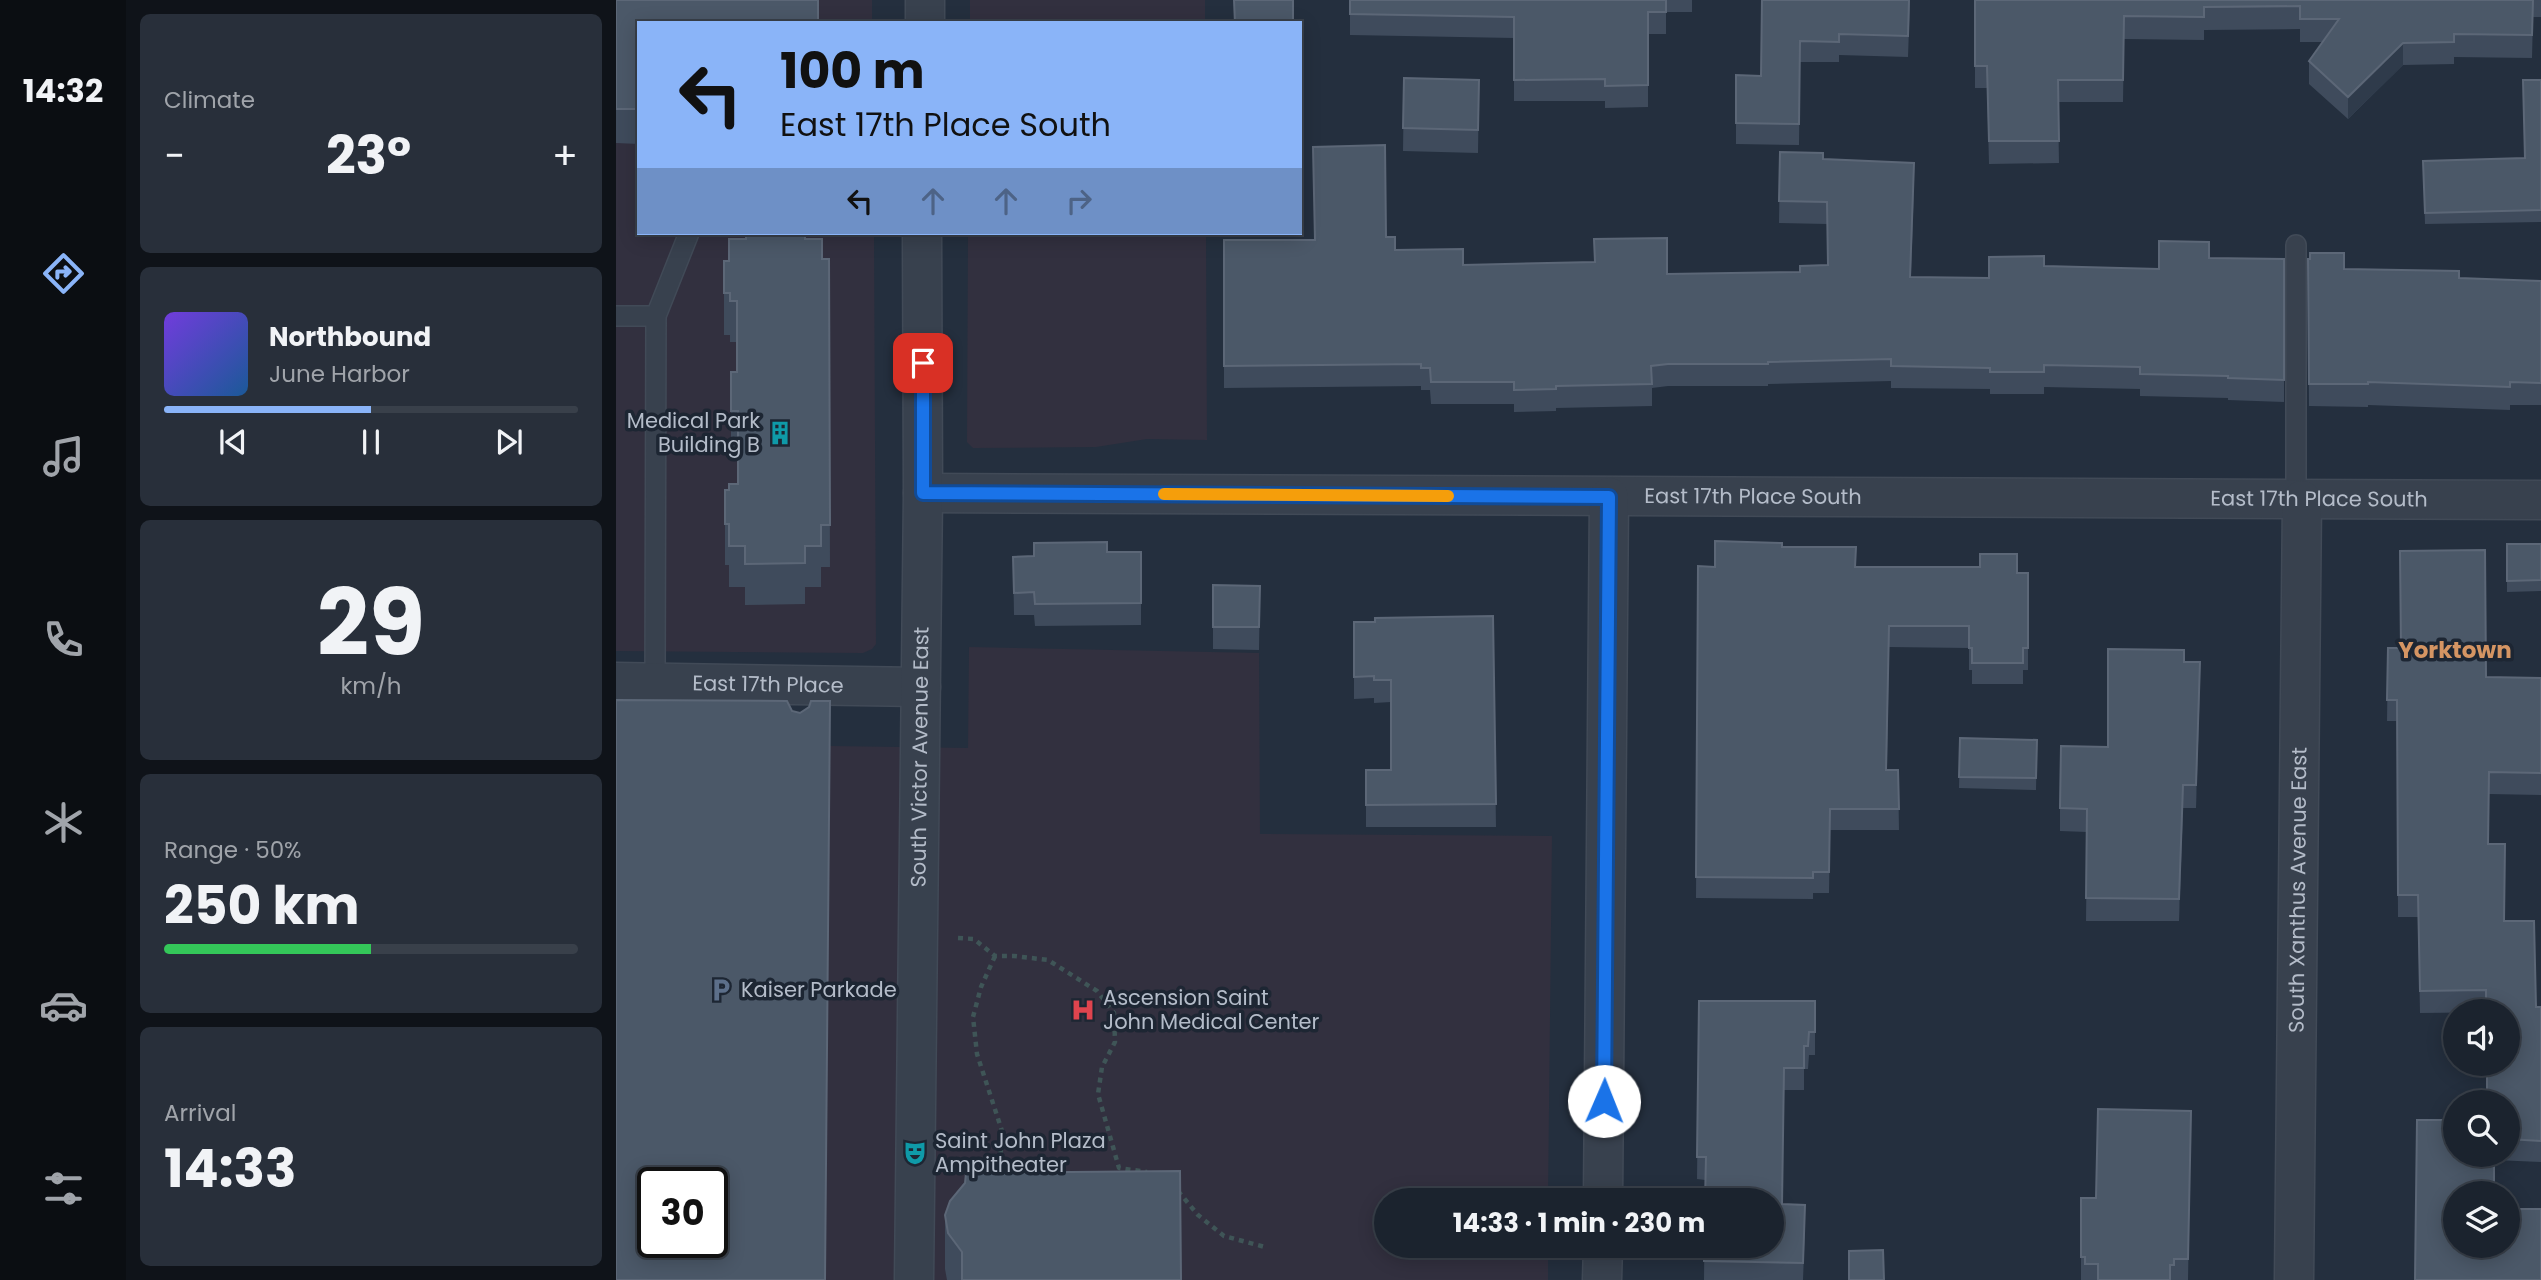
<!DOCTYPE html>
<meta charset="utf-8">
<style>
:root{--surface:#1b232e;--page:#282f3a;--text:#f1f3f6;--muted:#a0a4aa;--line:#39404a;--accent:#8ab4f8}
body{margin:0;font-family:Poppins,sans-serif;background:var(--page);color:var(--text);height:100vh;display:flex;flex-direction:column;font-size:26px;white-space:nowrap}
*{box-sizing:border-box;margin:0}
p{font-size:23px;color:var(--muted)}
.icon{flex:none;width:38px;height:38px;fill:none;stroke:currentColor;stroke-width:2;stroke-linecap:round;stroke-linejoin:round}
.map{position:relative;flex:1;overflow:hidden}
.panel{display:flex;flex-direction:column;gap:14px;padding:14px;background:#0f1319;width:490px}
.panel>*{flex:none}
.hud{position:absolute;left:21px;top:21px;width:665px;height:214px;border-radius:0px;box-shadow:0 4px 18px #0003,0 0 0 2px var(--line);background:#8ab4f8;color:#111;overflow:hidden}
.controls{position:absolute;left:1827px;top:999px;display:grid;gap:14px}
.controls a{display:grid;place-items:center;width:77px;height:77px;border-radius:50%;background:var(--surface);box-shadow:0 4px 18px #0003,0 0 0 2px var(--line);font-size:35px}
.speed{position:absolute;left:21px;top:1167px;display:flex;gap:14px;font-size:35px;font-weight:700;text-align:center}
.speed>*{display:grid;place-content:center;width:91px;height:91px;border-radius:50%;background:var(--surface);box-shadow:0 4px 18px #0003,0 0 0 2px var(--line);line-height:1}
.speed .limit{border:4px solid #111;border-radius:10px;background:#fff;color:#111}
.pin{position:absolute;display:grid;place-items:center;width:60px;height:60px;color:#fff;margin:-30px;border-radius:14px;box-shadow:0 4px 10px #0006}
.me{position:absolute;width:77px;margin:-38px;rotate:1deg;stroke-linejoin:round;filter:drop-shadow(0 0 5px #0008)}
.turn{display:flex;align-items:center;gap:24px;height:147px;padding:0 28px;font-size:32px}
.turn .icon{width:91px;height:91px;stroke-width:2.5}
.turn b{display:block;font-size:49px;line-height:60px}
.lanes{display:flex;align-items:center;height:66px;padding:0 28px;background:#0003;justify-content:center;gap:35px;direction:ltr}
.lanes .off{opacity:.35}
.big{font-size:52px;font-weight:700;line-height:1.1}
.panel .widget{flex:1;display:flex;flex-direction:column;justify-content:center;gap:10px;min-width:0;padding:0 24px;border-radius:10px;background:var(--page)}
.panel .dial{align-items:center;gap:0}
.dial b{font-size:91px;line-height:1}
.song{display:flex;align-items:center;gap:21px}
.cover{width:84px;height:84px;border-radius:10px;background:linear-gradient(135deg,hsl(260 70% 55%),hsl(210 70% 35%))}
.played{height:7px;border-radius:4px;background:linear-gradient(90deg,var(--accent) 50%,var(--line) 50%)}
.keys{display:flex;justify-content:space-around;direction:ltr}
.heat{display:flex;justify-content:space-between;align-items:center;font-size:38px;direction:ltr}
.charge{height:10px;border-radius:5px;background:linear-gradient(90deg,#34c759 50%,var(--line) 0)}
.trip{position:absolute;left:758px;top:1188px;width:410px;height:70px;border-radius:35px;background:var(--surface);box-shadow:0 4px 18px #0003,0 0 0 2px var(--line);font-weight:700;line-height:70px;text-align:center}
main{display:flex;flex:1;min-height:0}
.menu{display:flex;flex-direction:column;width:126px;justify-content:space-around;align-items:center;background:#0b0e12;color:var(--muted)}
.menu .icon{width:49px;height:49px}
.menu .current{color:var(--accent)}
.menu b{font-size:32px;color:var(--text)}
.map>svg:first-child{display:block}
.medical{fill:#32303f;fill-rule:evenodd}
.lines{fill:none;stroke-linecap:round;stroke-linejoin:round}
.lane-casing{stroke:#414a57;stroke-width:22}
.street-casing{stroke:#414a57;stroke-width:41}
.path{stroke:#3f5557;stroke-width:4.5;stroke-dasharray:5 5;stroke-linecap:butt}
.lane{stroke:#38414e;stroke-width:19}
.street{stroke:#38414e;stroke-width:38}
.wall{fill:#3f4b5c}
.shaded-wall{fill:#2f3b4b}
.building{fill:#4b5868;stroke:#5c6777;stroke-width:2;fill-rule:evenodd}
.route-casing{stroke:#114b97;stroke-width:18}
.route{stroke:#1a73e8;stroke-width:12}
.slow{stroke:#f59e0b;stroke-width:12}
.labels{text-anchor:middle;stroke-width:7;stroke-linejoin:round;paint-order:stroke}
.poi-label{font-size:21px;fill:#b4bcc9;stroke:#1d2633;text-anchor:start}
.street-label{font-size:21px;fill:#b4bcc9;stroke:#1d2633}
.neighbourhood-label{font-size:23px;font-weight:bold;fill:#d59563;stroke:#1d2633}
</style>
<main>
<nav class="menu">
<b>14:32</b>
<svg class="icon current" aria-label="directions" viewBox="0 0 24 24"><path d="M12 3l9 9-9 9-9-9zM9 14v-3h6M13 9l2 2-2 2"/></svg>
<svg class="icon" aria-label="music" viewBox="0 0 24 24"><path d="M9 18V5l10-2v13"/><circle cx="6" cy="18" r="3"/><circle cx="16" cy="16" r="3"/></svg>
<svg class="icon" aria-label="phone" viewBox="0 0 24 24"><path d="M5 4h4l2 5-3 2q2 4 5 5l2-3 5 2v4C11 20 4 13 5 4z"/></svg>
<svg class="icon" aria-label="climate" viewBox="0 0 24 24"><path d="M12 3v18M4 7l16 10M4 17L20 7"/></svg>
<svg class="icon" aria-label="car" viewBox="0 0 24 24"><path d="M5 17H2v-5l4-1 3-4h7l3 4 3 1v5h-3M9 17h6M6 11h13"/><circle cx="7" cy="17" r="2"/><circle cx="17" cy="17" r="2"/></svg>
<svg class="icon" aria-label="filters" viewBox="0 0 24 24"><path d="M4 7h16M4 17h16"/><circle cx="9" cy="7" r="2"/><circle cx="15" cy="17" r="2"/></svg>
</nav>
<section class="panel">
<div class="widget"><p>Climate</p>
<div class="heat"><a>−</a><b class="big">23°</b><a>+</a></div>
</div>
<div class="widget">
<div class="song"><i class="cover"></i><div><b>Northbound</b><p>June Harbor</p></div></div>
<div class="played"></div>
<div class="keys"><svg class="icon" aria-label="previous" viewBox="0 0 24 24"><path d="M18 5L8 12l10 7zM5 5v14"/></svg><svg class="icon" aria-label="pause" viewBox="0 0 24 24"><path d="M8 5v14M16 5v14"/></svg><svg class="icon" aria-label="next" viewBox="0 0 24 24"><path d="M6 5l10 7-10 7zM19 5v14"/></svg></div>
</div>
<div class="widget dial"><b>29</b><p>km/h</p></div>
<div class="widget"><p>Range · 50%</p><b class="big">250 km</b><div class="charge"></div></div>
<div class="widget"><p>Arrival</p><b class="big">14:33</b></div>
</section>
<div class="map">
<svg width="1925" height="1280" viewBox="0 0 1925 1280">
<rect width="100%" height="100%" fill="#242f3e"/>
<path class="medical" d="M0,0H256V23H23V233H258L260,644L256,649L247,653L0,651Z
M354,0H589V23H354Z
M352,233H590L591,440L531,439L480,447L357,448L351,442Z
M353,647L643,653L644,834L936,836L932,1200H770V1246H932V1280H0V743L352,748ZM37,1183H96V1242H37Z"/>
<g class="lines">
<g class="lane-casing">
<path id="lane" d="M0,316H40
M1680,500V245
M39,683L40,316L73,233"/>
</g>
<g class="street-casing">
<g id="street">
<path d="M309,23V0"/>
<path id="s1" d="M307,493L1925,500"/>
<path id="s2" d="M0,682L305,687"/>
<path d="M987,1200L993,497"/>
<path id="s3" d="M298,1280L307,493L306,233"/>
<path d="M986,1280L987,1246"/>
<path id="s4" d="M1678,1280L1686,500"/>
</g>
</g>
<path class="path" d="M342,938L358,939L379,956H398L432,960L481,991L498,1013L499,1042L486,1067L482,1094L503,1168L531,1172
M379,956L365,987L357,1017L361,1054L386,1131L383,1178
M562,1191L582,1215L608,1236L649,1247"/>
<use href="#lane" class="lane"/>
<use href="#street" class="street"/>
</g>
<path class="wall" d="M0,0L23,23V144L0,143Z
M734,0H1076V12H1050V34H1032V107L989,108V101H898V38L734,35Z
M1146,0H1294L1292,57L1223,55V62H1184L1183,145L1120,144V75L1145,76Z
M1359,0H1925V17H1917L1916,58L1838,57V64L1787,65L1732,119L1693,84V61L1707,42H1684V29L1588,30V40L1508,39L1507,102H1442L1443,163L1373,164L1371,88H1359Z
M788,78L863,80L862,153L787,151Z
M1925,80V222L1809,224L1807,161L1908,158Z
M697,147L779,250L847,265L1051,274L1184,272L1212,265L1211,224L1163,223L1164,152L1207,159L1298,184L1295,277L1373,278L1428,266L1543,269L1593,258L1668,259V402L1612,400V398L1524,396V389L1428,387V394H1374V389L1275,388V381L1152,384V386H1052L1036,388V406L940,408V411L898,412V404H815L814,390H805V386L608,388V240H699Z
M189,239L206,259H213L214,567H205V587H189V604L129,605V587H113V565H109V490H113L122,484V452H115V372H121V342H114V335H108V261H113Z
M1692,259L1728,269L1843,278L1925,281V405H1894V410L1752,405V407L1693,406Z
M1891,544H1925V591L1891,592Z
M1166,547L1240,567L1412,573V670H1407V684H1356V670H1353V648L1273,647L1271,770H1282L1283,830H1214L1213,893H1197V899L1080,898L1082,566L1099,567Z
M1869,550L1870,677L1925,678V795L1873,794L1872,844H1889L1888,921H1918L1920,1007H1925V1162L1878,1160V1194H1839V1246H1892V1209H1925V1280H1799L1801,1120H1839V1155H1892V1102H1871L1870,1064H1892V1012L1804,1013L1802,917H1782L1781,721H1771L1772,648H1784V551Z
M491,552H525V625L419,626L418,615H398L397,557Z
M597,585L644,586L643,650L597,649Z
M877,616L880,827H750V770H775V702L758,703V698L738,699V622H759Z
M1568,662L1584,685L1580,808H1567L1563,921H1470L1471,832L1444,831V808L1492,747Z
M1344,738L1421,740L1420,790L1343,788Z
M1083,1001H1199V1055H1193L1192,1069H1188V1090H1168L1166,1204L1189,1227L1187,1280H1088L1089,1180L1081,1179Z
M1575,1111L1572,1280H1465V1198H1480Z
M329,1215L565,1280H331L329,1269Z"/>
<path class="shaded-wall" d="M1787,43V65L1732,119V97Z
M1298,163V184L1294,299V277Z
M1584,662V685L1580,808V785Z
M1567,785V808L1563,921V899Z"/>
<path class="building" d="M0,0H202V23H23V109H0Z
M618,0H677V23H619Z
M734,0H1050V12H1032V85L989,86V79L898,80V17L734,14Z
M1146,0H1293L1292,36L1223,34V42L1184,41L1183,124L1120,123V75L1145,76Z
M1359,0H1917L1916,35L1838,34V42L1787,43L1732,97L1693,61L1723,19H1684V6L1588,7V17L1508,16L1507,80H1442L1443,141H1373L1371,66H1359Z
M788,78L863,80L862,130L787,128Z
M1907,80H1925V210L1809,213L1807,161L1909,158Z
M769,145L770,237H779V250L847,249V265L979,262L978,239L1051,238V274L1184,272V266L1212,265L1211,202L1163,201L1164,152L1207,153V159L1298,163L1294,277L1373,278V257L1428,256V266L1543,269V241L1593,242V258L1668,259V380L1612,378V376L1524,374V367L1428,365V372H1374V368L1275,366V359L1152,362V364H1052L1035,366L1036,384L940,386V389L898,390V382H815L814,368H805V364L608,366V240H699L697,147Z
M130,233H189V239H206V259H213L214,525H205V546H189V563L129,564V546H113V524H109V490H113V484H122V411H115V372H121V301H114V293H108V261H113V239H130Z
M1694,253H1728V269L1843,271V278L1925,281V383L1894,382V387L1752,382V384H1693L1692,259H1694Z
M1099,541L1166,543V547H1240L1239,567H1364V554H1401V573H1412V648H1407V663H1356V648H1353V626H1273L1270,770H1282L1283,809H1214L1213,872H1197V878L1080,877L1082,566L1099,567Z
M491,542V552H525V603L419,604L418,592L398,593L397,557L418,556V543Z
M1891,544H1925V580L1891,581Z
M1869,550L1870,677L1925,678V773L1873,772L1872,844H1889L1888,921H1918L1920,1007H1925V1141L1892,1139V1102H1871V1064H1892V1012H1870V990L1804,991L1802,895H1782L1781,700H1771L1772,648H1785L1784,551Z
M597,585L644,586L643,627H597Z
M877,616L880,804L750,805V770H775V680H758V676L738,677V622H759V618Z
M1492,649L1568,650V662H1584L1580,785H1567L1563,899L1470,898L1471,809L1444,808L1445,746L1492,747Z
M0,700L171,701L176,711L184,713L193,707L195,701H214L209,1280H0ZM37,1183H96V1242H37Z
M1344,738L1421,740L1420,778L1343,777Z
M1083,1001H1199V1032H1193L1192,1046H1188V1068H1168L1166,1204L1189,1205L1187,1263L1088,1261V1246H1155V1200H1089L1090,1157H1081Z
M1482,1109L1575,1111L1572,1259H1558V1265H1554V1280H1482V1264H1469V1257H1465V1198H1480Z
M1801,1120H1839V1155H1878V1194H1839V1246H1892V1209H1925V1280H1799Z
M564,1171L565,1280H346V1252L332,1233L329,1215L334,1201L349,1183L350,1173Z
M1267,1250L1268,1280H1233V1251Z"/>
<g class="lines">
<g class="route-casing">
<path id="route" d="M307,363V493L993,497L988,1101"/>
</g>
<use href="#route" class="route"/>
<path class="slow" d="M548,494L832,496"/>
</g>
<defs>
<g id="building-bare" transform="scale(1.89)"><path d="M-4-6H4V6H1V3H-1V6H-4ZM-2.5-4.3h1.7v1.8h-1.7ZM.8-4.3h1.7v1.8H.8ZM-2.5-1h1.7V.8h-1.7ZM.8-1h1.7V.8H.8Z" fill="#0f9aa8" stroke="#1d2633" stroke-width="2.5" paint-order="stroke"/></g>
<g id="parking-bare" transform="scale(1.89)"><path d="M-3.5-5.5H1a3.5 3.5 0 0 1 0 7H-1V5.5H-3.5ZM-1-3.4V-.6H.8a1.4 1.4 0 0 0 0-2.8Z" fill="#5c6f8a" stroke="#1d2633" stroke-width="2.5" paint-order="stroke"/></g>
<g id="hospital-bare" transform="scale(1.89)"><path d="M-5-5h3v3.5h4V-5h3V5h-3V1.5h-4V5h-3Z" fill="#e0444e" stroke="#1d2633" stroke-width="2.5" paint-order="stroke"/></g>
<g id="theatre-bare" transform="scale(1.89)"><path d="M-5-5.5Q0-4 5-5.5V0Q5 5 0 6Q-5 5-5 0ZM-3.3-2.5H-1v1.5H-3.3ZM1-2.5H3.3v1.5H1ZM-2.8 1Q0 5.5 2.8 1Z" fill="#0f9aa8" stroke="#1d2633" stroke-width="2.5" paint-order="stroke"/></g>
</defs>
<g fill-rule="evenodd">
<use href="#building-bare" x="164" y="433"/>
<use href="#parking-bare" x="105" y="990"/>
<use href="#hospital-bare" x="467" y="1010"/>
<use href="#theatre-bare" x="299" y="1153"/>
</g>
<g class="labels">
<g class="poi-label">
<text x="144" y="428" text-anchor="end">Medical Park<tspan x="144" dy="24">Building B</tspan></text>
<text x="125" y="997">Kaiser Parkade</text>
<text x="487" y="1005">Ascension Saint<tspan x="487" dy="24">John Medical Center</tspan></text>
<text x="319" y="1148">Saint John Plaza<tspan x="319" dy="24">Ampitheater</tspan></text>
</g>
<g class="street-label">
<text dy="7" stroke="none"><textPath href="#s1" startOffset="830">East 17th Place South</textPath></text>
<text dy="7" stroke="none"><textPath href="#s1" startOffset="1396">East 17th Place South</textPath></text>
<text dy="7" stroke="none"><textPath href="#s2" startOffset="152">East 17th Place</textPath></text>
<text dy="7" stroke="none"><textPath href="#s3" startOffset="523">South Victor Avenue East</textPath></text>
<text dy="7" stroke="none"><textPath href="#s4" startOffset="390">South Xanthus Avenue East</textPath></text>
</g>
<g class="neighbourhood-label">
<text x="1839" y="658">Yorktown</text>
</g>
</g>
</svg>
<div class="controls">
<a><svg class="icon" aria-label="sound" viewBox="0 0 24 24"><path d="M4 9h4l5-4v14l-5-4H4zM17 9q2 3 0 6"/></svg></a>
<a><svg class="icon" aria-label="search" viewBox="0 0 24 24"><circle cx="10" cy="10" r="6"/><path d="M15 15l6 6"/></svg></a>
<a><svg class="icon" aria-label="layers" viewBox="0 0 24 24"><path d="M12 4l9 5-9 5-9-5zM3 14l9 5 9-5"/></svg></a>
</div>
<div class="speed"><div class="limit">30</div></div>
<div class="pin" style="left:307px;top:363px;background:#d93025"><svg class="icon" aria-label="arrive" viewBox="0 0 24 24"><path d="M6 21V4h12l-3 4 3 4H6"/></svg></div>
<svg class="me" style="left:988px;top:1101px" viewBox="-20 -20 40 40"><circle r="19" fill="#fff"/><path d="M0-13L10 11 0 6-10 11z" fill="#1a73e8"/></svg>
<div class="trip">14:33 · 1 min · 230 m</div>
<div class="hud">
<div class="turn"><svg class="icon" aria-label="left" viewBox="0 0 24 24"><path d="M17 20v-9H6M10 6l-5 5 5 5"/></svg><div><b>100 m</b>East 17th Place South</div></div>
<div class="lanes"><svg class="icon" aria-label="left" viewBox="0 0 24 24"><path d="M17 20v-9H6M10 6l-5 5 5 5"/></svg><svg class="icon off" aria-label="ahead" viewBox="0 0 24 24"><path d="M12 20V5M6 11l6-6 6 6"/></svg><svg class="icon off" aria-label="ahead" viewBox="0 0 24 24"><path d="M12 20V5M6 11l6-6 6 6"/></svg><svg class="icon off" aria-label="right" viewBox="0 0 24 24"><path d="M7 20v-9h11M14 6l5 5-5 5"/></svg></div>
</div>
</div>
</main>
